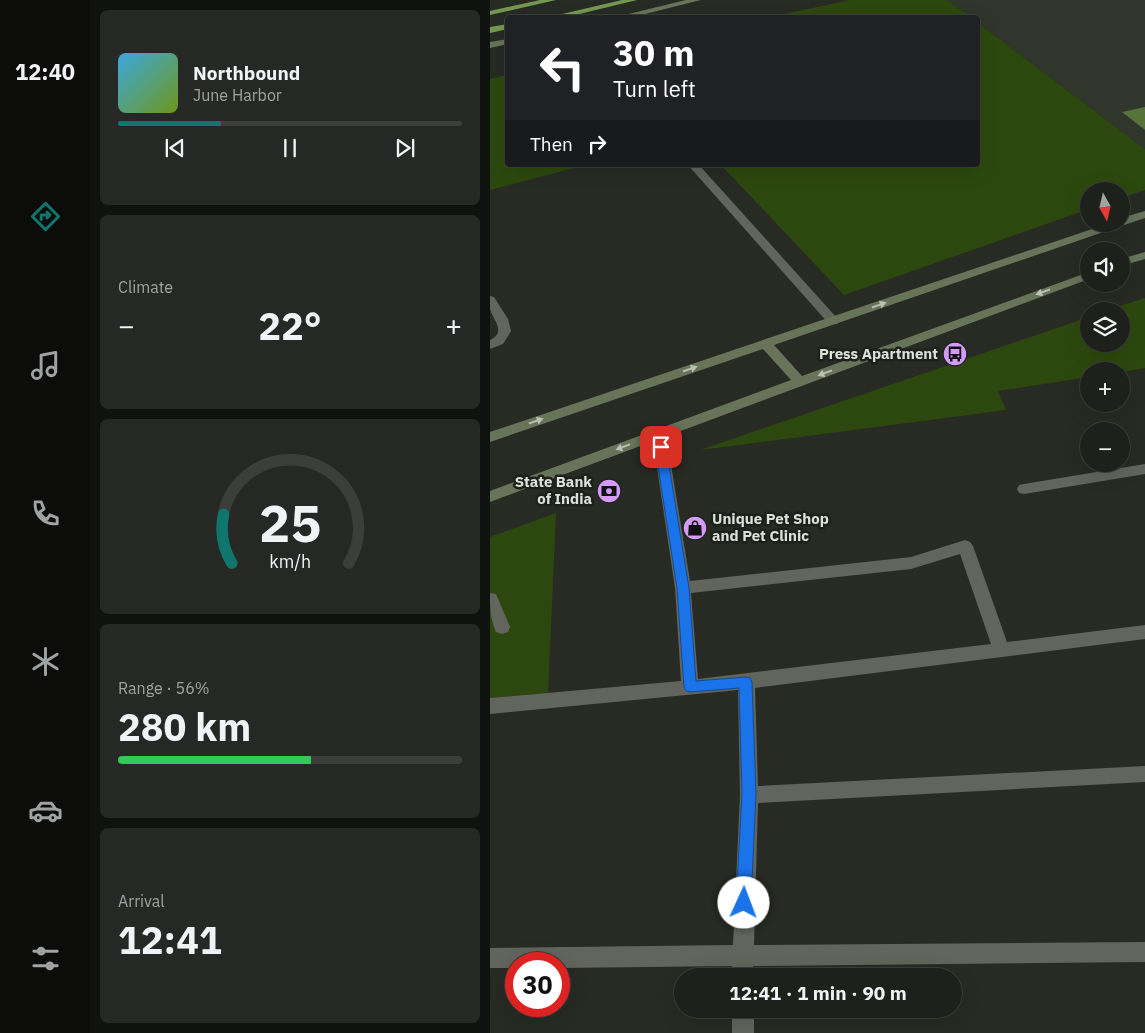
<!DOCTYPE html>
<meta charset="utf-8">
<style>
:root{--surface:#1d201b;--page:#252824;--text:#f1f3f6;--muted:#a0a3a3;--line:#3b3e3a;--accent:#0f766e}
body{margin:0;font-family:"IBM Plex Sans",sans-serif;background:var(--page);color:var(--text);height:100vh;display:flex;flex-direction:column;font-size:19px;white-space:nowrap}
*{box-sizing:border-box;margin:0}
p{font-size:16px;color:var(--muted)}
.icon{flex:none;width:28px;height:28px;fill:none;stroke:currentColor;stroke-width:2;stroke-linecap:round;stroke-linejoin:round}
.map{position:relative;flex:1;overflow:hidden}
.drawer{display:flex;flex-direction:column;gap:10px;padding:10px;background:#10120f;width:400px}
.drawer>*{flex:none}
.guide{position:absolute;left:15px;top:15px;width:475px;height:152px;border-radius:5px;box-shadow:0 5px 20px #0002,0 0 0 1px var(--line);background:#202124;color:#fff;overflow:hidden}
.needle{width:32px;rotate:172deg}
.tools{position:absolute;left:590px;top:182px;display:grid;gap:10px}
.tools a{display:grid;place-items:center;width:50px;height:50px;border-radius:50%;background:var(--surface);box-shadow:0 5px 20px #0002,0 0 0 1px var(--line);font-size:25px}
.speed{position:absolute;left:15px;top:952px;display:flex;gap:10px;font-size:25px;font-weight:700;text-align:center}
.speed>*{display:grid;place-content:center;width:65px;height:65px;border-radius:50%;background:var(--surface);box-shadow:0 5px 20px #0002,0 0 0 1px var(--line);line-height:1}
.speed .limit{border:8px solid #d22;background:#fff;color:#111}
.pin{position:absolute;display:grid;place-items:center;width:42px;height:42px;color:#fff;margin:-21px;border-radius:10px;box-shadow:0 2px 8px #0006}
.me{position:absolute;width:55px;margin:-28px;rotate:2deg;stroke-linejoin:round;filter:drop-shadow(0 0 4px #0008)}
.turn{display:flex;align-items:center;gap:18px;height:105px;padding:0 25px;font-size:22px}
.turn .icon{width:65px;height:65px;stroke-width:2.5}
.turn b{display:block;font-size:35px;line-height:42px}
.then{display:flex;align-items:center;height:48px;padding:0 25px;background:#0003;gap:10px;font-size:19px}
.big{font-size:38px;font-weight:700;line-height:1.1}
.drawer .widget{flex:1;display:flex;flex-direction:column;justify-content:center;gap:8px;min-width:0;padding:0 18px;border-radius:8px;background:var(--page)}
.drawer .dial{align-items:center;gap:0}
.dial svg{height:130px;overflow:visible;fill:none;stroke:var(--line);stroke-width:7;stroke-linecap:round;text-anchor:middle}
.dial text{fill:var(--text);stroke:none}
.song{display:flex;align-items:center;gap:15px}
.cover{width:60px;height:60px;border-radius:8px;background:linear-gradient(135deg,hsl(200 70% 55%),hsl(80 70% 35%))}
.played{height:5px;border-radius:2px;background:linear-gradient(90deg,var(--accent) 30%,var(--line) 30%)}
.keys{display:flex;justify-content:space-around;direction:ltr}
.heat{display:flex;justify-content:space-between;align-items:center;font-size:28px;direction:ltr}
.charge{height:8px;border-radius:4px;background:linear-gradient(90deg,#34c759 56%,var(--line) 0)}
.trip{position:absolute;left:184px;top:968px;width:288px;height:50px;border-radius:25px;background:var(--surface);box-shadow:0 5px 20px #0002,0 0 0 1px var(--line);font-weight:700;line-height:50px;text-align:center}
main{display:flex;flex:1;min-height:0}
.menu{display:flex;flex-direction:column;width:90px;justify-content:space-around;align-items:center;background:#0c0d0b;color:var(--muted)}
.menu .icon{width:35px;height:35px}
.menu .active{color:var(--accent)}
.menu b{font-size:22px;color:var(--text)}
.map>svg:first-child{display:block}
.built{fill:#30362b}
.green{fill:#2d480e}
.water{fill:#56743a}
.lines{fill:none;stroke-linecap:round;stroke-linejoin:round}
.street{fill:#61655e;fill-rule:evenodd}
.secondary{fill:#67745a;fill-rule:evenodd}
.highway{fill:#749852;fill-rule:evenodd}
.oneway{fill:#bac0b5}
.route{fill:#1a73e8;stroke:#114b97}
.labels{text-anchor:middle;stroke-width:5;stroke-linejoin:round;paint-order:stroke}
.poi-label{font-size:15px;font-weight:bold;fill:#dee0dc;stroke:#1d211b;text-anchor:end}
</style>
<main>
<nav class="menu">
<b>12:40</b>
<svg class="icon active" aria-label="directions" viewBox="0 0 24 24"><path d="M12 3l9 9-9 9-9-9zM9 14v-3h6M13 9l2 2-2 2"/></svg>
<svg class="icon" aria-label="music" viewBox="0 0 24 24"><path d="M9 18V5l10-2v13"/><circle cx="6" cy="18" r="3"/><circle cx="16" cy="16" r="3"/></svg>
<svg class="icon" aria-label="phone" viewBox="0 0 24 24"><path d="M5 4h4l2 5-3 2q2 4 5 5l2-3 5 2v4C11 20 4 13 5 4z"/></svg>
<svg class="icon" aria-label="climate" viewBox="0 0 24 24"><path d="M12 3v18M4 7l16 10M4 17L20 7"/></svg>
<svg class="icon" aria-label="car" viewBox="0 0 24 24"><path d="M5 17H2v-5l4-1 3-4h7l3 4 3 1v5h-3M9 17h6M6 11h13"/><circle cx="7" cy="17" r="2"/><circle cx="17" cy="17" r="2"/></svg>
<svg class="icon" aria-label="filters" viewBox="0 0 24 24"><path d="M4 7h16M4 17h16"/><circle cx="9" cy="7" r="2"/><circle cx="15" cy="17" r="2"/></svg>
</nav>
<section class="drawer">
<div class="widget">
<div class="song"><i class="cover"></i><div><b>Northbound</b><p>June Harbor</p></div></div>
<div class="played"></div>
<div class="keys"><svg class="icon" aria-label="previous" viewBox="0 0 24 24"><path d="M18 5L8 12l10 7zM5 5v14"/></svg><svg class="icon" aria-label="pause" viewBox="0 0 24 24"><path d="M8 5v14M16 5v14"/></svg><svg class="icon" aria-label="next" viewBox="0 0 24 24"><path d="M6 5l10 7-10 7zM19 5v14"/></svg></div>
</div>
<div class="widget"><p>Climate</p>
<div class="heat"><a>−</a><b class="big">22°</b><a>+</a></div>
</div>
<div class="widget dial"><svg viewBox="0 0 100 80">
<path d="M14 69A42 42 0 1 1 86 69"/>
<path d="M14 69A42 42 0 0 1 9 39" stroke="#0f766e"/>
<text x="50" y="56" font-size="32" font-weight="700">25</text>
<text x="50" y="72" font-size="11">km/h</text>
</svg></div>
<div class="widget"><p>Range · 56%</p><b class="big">280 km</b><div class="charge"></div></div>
<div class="widget"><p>Arrival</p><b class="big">12:41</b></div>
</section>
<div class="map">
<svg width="655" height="1033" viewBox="0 0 655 1033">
<rect width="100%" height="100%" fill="#272b24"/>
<path class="built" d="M457,0H655V149L488,23V18L481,17Z"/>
<path class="green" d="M360,0H457L481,17H280Z
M488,23L655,149V190L631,198V191H599V209L354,295L231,165H488Z
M17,75L18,165H96L0,190V79Z
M655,298V368L631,372L599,371V377L508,391L516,410L210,450L599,317V344H631V311H615Z
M66,513L58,693L0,698V537Z"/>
<path class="water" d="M655,107V130L632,112Z"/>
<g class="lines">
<path class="street" d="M198,165H209L347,318L349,321L347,324H339Z
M0,296L4,297L18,319L21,331L13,344L0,349V340C17,332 3,320 0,309C0,305 0,300 0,296Z
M169,429L174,431L176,434L200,581L421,557L475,540L480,542L483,546L517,642L655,625V639L265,688L268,786L655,766V782L268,803L264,945L655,942V962L263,966L262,976H242V966L69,968V964H26V968H0V948L243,945L250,795L248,690L0,714V698L191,681L185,588L162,434L164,431ZM470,554L501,644L208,679L201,593L421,569Z
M655,464V474L534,494L529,493L527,489L529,485L534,484Z
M0,593L6,594L20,627L18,632L12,634L6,632C0,618 0,607 0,593Z
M242,1009H264V1033H242Z"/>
<path class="secondary" d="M196,0H211L139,18H122Z
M18,39V44L0,48V42Z
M655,211V218L631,226L284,345L312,376L599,272V279L0,502V491L301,380L273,349L0,442V432L617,224H631V218Z
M655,252V259L631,266V259Z"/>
<path class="highway" d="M50,0H66L0,15V11Z
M132,0H147L73,18H55Z
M18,24V29L0,33V27Z"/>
</g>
<defs><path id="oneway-solid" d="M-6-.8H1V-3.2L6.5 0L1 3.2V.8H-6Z" transform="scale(1.25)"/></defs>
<g class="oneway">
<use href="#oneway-solid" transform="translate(553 292) rotate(160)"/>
<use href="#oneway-solid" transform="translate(389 305) rotate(-19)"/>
<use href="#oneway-solid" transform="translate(200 369) rotate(-19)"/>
<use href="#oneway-solid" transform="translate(335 373) rotate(160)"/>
<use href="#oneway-solid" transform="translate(46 421) rotate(-19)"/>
<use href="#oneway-solid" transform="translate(133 447) rotate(160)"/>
</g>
<path class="route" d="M171,443L176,447L199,588L206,681L256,677L260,678L262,682L266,794L261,903L259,908L254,910L248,908L246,903L252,794L249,688L200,692L196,691L194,687L187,588L165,447Z"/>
<defs>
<g id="bus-disc" transform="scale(1.25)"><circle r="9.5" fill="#d59bfa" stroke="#1d211b"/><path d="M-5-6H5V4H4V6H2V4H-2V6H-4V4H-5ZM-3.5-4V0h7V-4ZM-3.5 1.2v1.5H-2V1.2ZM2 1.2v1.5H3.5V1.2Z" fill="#111"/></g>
<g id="bank-disc" transform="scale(1.25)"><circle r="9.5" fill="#d59bfa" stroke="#1d211b"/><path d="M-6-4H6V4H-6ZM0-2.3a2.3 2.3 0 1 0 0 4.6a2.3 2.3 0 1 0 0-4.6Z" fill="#111"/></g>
<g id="shop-disc" transform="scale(1.25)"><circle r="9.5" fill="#d59bfa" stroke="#1d211b"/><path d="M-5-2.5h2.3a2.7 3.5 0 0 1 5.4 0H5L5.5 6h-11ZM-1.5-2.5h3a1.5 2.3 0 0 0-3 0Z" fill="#111"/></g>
</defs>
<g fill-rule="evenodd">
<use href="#bus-disc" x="465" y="354"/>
<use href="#bank-disc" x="119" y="491"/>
<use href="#shop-disc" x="205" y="528"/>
</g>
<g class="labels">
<g class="poi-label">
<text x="448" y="359">Press Apartment</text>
<text x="102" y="487">State Bank<tspan x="102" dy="17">of India</tspan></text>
<text x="222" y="524" text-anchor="start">Unique Pet Shop<tspan x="222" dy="17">and Pet Clinic</tspan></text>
</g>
</g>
</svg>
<div class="tools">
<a><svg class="needle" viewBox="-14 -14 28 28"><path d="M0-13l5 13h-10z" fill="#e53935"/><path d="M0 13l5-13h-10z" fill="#a0a3a3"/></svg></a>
<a><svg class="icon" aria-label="sound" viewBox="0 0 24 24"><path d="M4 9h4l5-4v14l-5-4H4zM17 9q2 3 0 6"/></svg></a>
<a><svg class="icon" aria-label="layers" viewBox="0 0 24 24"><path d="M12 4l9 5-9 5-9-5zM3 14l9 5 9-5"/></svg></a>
<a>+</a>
<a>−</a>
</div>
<div class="speed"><div class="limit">30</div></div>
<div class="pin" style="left:171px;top:447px;background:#d93025"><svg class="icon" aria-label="arrive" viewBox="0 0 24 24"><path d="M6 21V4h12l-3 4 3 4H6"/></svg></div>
<svg class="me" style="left:254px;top:903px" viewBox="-20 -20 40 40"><circle r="19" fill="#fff"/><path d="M0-13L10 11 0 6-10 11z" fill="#1a73e8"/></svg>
<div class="trip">12:41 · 1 min · 90 m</div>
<div class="guide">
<div class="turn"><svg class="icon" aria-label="left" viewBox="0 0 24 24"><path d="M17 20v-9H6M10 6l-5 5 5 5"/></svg><div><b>30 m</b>Turn left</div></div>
<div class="then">Then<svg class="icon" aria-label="right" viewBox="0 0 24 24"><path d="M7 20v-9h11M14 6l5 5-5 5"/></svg></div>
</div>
</div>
</main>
